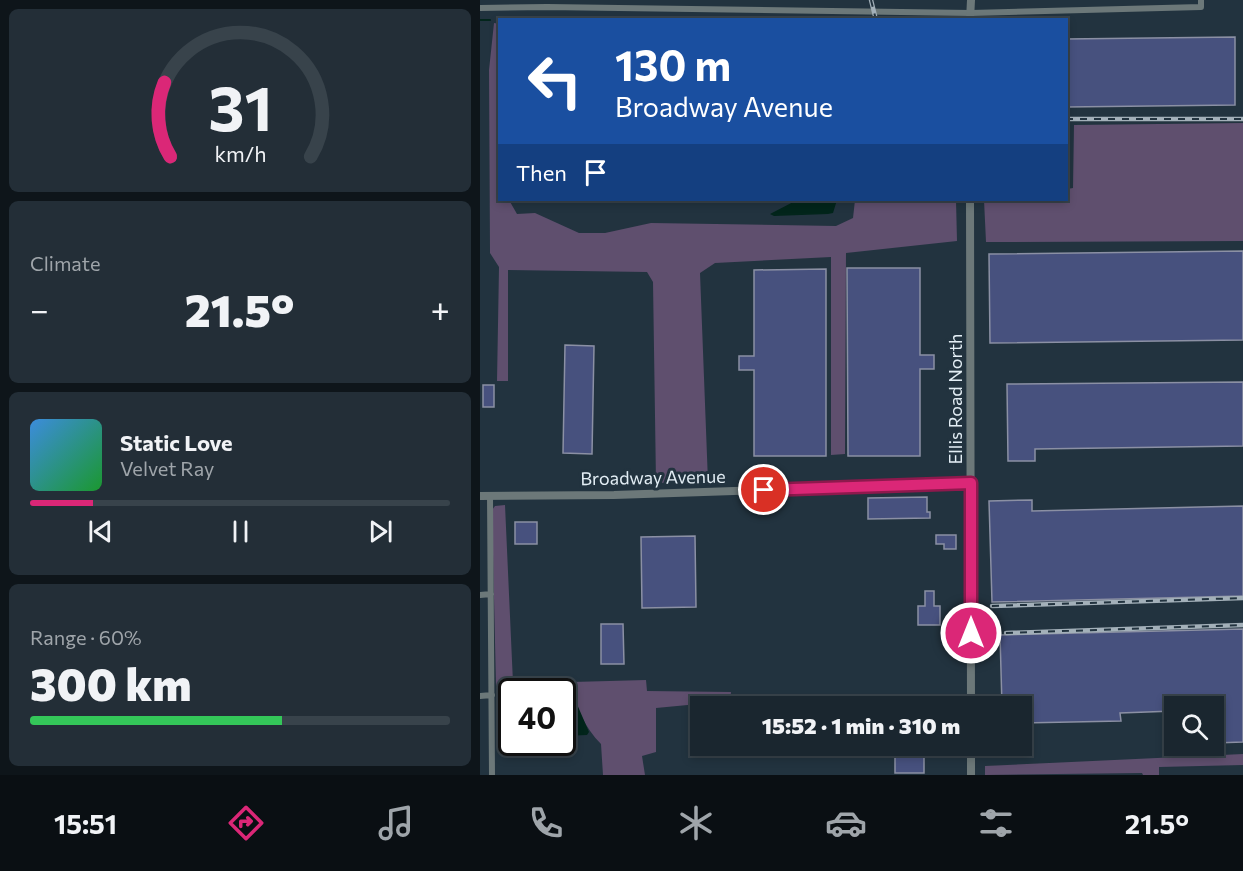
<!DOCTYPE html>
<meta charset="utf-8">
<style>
:root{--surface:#1a262f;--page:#232e37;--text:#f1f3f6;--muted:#9fa5aa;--line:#38434b;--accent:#db2777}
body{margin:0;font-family:Commissioner,sans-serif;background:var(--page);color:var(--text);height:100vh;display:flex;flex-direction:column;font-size:22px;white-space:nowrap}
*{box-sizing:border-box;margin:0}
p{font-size:20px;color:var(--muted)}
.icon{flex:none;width:33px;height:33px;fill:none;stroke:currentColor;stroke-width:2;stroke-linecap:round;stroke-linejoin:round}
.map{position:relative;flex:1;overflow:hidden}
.drawer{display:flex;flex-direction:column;gap:9px;padding:9px;background:#0e151a;width:480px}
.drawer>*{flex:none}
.top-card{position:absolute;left:18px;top:18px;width:570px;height:183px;border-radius:0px;box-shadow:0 3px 9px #0003,0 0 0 2px var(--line);background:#1a4fa0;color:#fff;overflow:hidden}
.controls{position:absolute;left:684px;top:696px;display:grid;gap:12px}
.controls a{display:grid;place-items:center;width:60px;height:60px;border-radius:0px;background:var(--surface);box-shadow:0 3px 9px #0003,0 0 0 2px var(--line);font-size:30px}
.speed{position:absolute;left:18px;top:678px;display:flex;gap:12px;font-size:30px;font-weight:700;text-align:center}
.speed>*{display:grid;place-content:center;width:78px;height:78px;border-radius:50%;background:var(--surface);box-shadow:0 3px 9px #0003,0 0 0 2px var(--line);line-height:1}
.speed .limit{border:3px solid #111;border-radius:9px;background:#fff;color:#111}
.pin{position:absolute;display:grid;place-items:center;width:51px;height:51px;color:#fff;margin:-26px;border:3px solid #fff;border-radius:50%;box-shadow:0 2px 6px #0007}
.me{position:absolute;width:66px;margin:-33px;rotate:0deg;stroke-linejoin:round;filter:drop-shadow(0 0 4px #0008)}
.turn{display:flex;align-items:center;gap:21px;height:126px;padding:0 18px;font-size:27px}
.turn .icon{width:78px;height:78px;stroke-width:2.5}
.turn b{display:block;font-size:42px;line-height:51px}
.then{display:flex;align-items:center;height:57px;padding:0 18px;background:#0003;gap:12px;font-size:22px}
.big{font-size:45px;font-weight:800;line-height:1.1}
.drawer .tile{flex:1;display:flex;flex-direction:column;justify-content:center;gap:9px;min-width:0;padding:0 21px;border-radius:9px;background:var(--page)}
.drawer .dial{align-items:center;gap:0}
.dial svg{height:156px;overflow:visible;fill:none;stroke:var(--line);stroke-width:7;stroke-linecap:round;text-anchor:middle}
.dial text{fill:var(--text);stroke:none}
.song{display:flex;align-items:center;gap:18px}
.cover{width:72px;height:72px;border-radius:9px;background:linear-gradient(135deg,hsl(210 70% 55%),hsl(130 70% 35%))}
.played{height:6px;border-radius:3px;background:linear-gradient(90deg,var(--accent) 15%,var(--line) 15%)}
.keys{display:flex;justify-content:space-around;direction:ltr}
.heat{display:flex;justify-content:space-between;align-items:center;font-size:33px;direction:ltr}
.charge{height:9px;border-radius:4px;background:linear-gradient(90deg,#34c759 60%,var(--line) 0)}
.trip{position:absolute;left:210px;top:696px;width:342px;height:60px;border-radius:0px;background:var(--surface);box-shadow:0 3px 9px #0003,0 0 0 2px var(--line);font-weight:800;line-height:60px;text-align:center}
.tabs{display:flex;height:96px;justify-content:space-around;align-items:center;background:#0a0f13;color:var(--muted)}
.tabs .icon{width:42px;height:42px}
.tabs .selected{color:var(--accent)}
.tabs b{font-size:27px;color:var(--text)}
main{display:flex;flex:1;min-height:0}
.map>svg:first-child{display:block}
.green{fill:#5f4f6e}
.water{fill:#02251b}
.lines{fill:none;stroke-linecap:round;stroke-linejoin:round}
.stream{stroke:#02251b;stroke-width:2}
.building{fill:#47517e;stroke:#8b90a4;stroke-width:1.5}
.minor{stroke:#6c7879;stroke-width:6}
.tertiary{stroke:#6c7879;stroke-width:8}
.rail-casing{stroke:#a3b0b9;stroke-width:4.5}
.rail{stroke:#22333f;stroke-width:2;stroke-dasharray:7;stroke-linecap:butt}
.route-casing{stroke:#8e194d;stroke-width:15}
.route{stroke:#db2777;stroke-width:10}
.labels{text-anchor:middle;stroke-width:6;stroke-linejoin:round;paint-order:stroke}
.street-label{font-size:18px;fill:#e3eef5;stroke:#22333f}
</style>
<main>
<section class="drawer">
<div class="tile dial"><svg viewBox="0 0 100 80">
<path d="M14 69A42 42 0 1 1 86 69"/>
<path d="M14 69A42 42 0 0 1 11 31" stroke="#db2777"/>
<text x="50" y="56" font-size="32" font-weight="700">31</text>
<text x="50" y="72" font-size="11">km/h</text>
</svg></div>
<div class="tile"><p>Climate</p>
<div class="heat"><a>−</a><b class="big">21.5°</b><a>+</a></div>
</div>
<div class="tile">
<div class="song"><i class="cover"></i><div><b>Static Love</b><p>Velvet Ray</p></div></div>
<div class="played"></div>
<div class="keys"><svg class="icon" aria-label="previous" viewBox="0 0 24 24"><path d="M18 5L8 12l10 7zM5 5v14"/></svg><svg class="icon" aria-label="pause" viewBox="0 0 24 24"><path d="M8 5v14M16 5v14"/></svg><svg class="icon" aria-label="next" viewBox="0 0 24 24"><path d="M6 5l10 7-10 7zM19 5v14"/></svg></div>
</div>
<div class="tile"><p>Range · 60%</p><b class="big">300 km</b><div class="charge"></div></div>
</section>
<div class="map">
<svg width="763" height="775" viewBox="0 0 763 775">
<rect width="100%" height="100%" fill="#22333f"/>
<path class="green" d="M14,23L20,24V200H29L37,214L55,213L99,233H125L171,223L356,226L373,218L375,200H476L477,241L366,253L365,454L351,455V257L235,263L220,273L228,482L176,483L173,282L167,272L28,270V381H17L19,267L10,253L9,70Z
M763,123V241L506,242L504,200H586L587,189L593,188L594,125Z
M25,505L33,683L16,686L12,510L15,506Z
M166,680L167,691L251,692L250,701L176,708V752L162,756L165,775H123L121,744C105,728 94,705 92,682Z
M763,754V765L679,767V775H663L662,773L505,775V766Z"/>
<path class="water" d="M317,200H357L353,213L348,214L294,216L290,214Z
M83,692L93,695L109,732L107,735L83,736Z"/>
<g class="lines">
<path class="stream" d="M0,20H10"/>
</g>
<path class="building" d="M755,37V105L586,107V39Z
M763,251V340L510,343L509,254Z
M367,268H440V355H454V369H440V456H368Z
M346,269V456H274V370H259V356H274V270Z
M85,345L114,346L112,454L83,453Z
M763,382V446L555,449V461H528L527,384Z
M3,385H14V407H3Z
M447,497V512H450V518L388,519V498Z
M552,500V511L763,506V596L512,602L509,501Z
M35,522H57V544H35Z
M456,535H476V549H464V544H456Z
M215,536L216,607L162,608L161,537Z
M445,591H454V606H460V625H438V606H445Z
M121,624H143L144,664H121Z
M763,629V742L735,743L734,706H694V711L640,713L641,721L542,723V706H522L520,635Z
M415,746H437V756H444V773H415Z"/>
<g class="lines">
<path class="minor" d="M0,8L67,7L491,13L721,7V0
M10,496L12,775
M0,595L11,594
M0,696L12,695"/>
<path class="tertiary" d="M490,20L491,0
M490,200L491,706
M0,496L134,495L491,483
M491,746V775"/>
<g class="rail-casing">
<path id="rail" d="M391,0L396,20
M586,119H763
M512,606L763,598
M526,633L763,625"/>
</g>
<use href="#rail" class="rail"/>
</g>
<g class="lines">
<g class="route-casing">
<path id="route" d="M284,490L491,483V633"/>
</g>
<use href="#route" class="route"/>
</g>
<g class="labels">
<g class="street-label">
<text transform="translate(476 399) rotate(-90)" y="6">Ellis Road North</text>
<text transform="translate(173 478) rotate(-1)" y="6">Broadway Avenue</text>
</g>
</g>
</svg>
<div class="controls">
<a><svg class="icon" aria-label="search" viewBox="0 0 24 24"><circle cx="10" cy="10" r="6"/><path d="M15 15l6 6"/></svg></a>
</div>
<div class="speed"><div class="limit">40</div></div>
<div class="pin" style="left:284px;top:490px;background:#d93025"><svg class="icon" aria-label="arrive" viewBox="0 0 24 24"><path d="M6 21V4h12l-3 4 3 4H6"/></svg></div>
<svg class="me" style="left:491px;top:633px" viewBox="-20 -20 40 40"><circle r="17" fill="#db2777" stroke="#fff" stroke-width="3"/><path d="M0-11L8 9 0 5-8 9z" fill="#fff"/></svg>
<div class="trip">15:52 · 1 min · 310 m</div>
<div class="top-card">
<div class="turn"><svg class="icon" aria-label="left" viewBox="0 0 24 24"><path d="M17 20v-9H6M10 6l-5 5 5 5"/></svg><div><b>130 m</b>Broadway Avenue</div></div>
<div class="then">Then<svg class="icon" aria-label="arrive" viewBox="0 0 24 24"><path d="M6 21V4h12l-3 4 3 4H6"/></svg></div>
</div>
</div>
</main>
<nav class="tabs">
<b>15:51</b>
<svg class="icon selected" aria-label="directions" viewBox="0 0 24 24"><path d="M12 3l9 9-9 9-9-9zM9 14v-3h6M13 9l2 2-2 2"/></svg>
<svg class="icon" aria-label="music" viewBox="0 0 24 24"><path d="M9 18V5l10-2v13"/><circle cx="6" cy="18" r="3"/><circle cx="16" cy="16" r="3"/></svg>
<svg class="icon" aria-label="phone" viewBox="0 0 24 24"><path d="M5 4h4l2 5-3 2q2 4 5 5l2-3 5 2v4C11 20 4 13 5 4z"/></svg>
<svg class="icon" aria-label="climate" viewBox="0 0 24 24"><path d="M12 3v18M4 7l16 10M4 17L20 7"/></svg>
<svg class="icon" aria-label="car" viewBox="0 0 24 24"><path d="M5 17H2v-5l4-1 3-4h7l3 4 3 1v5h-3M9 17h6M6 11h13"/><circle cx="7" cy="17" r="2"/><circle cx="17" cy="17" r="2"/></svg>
<svg class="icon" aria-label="filters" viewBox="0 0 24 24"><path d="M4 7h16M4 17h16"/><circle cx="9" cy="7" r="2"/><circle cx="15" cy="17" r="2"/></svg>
<b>21.5°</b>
</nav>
